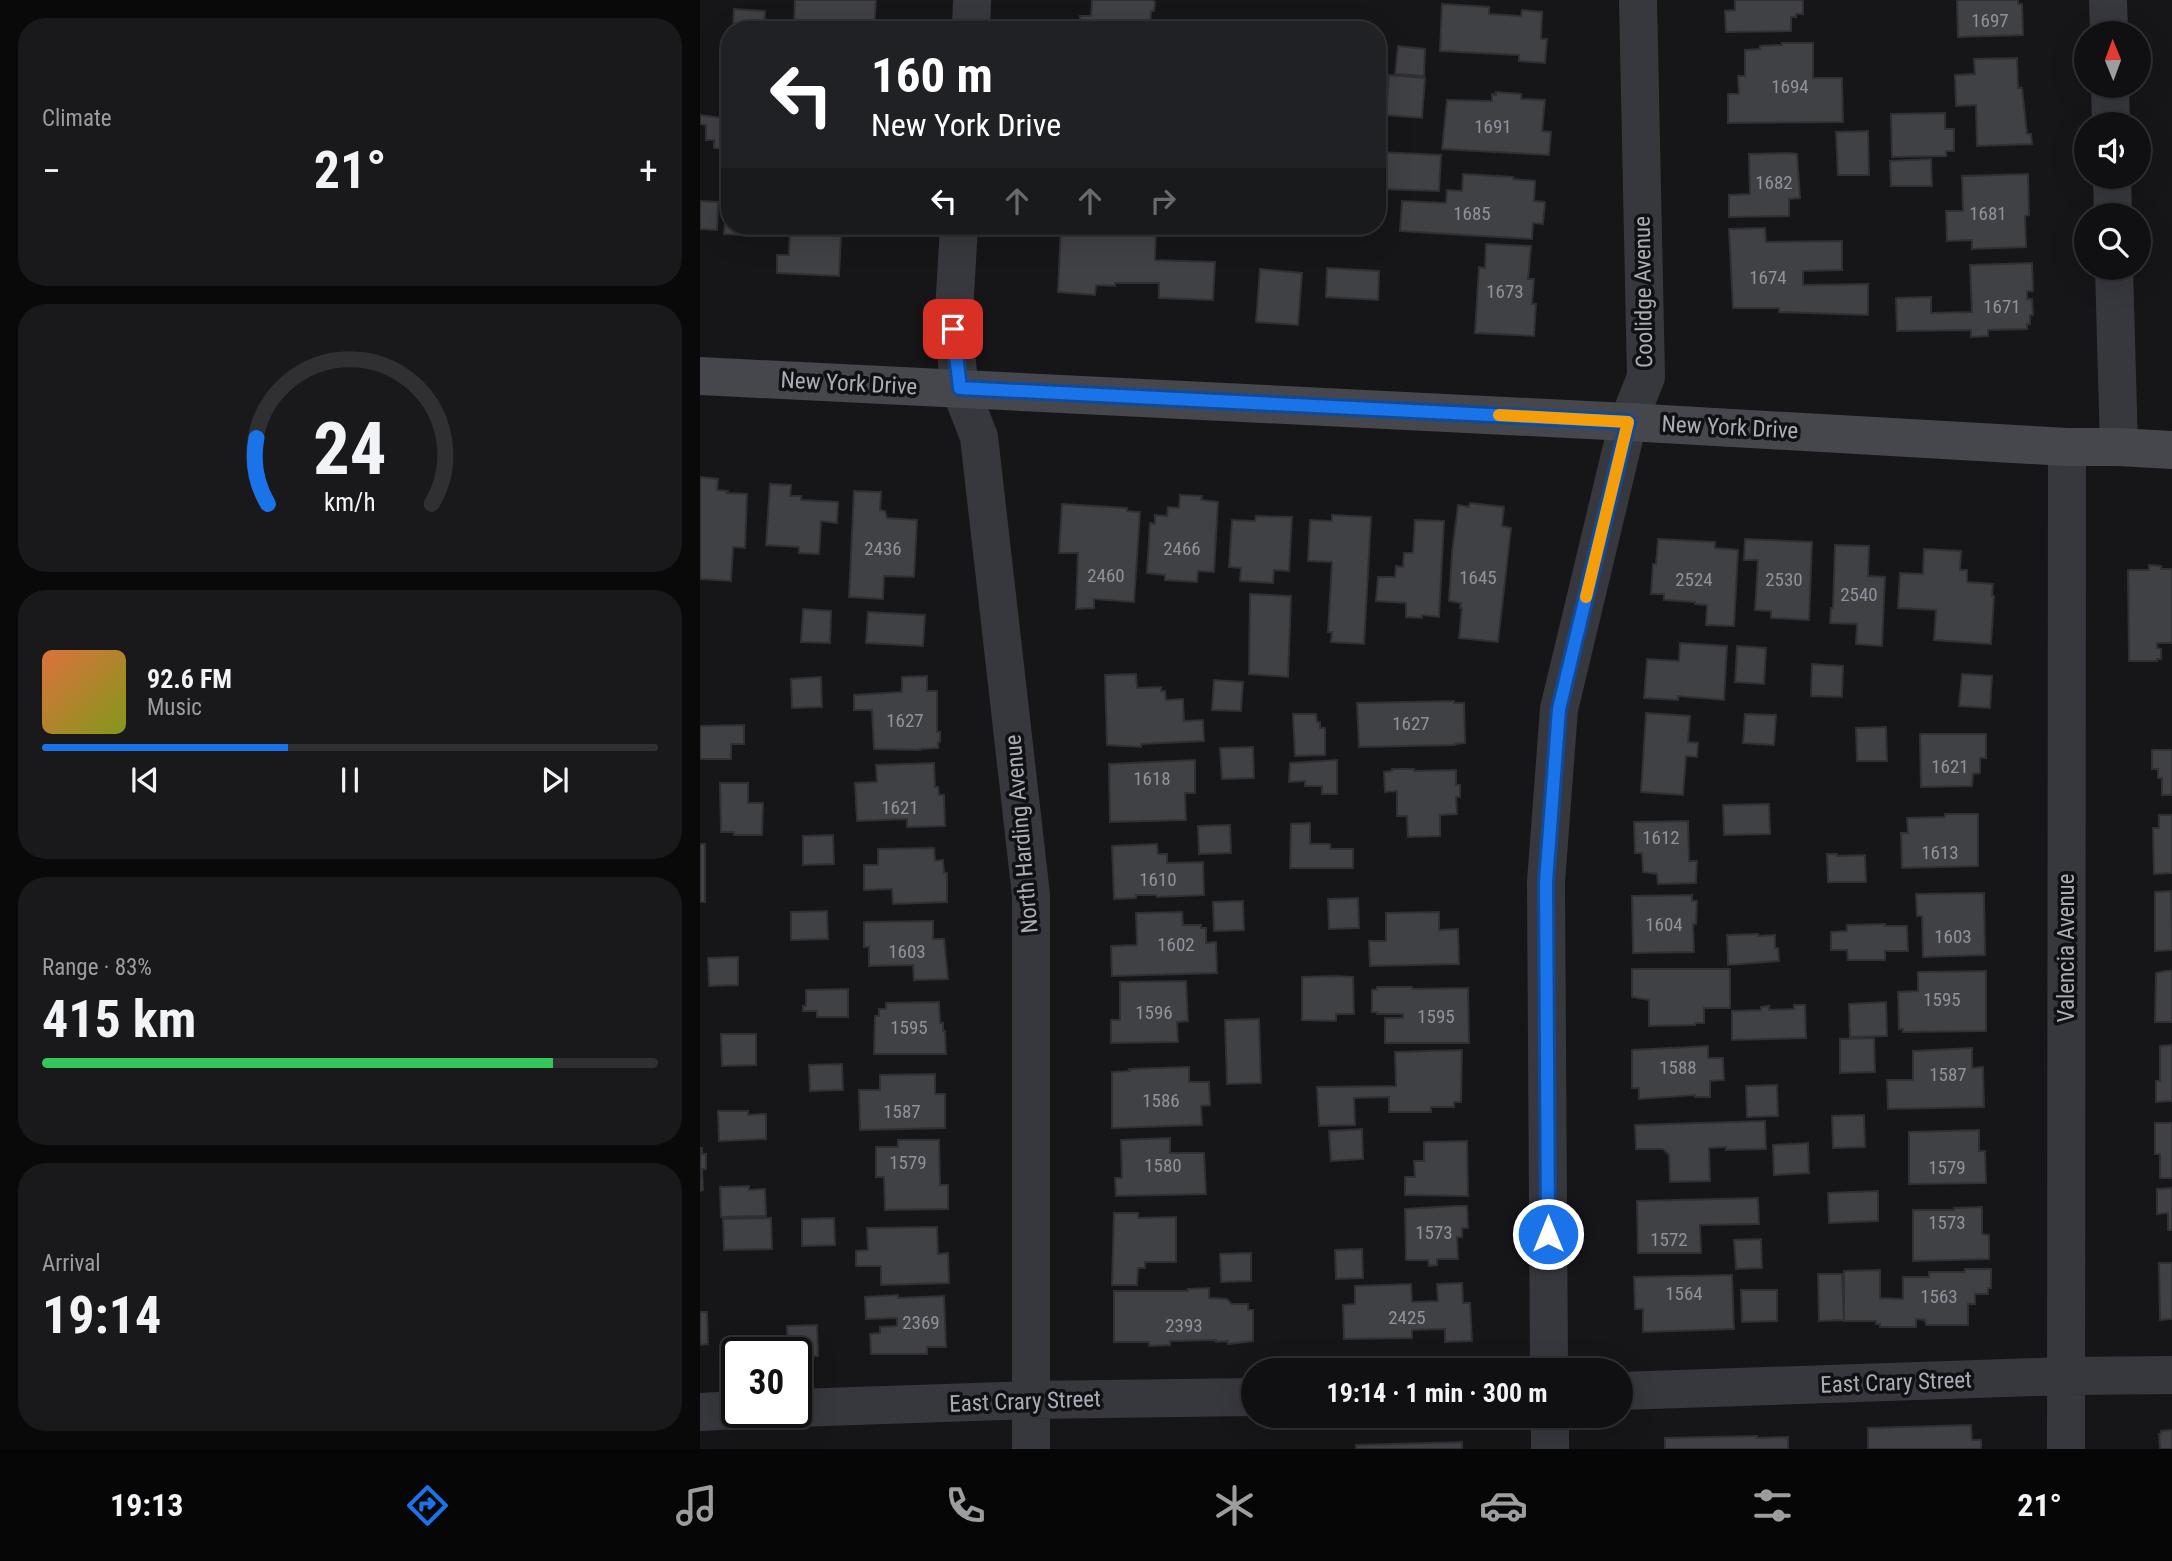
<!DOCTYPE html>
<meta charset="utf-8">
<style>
:root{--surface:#101012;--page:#19191b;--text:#f1f3f6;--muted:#9c9d9f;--line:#303032;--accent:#1a73e8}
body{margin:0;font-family:"Roboto Condensed",sans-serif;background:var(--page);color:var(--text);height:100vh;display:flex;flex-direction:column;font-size:26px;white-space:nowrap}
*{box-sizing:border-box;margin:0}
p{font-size:23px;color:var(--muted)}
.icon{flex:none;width:38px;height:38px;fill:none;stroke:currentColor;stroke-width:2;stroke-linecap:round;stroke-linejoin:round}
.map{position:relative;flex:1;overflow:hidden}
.side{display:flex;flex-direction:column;gap:18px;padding:18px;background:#09090a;width:700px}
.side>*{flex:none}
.banner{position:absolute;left:21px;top:21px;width:665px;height:214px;border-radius:28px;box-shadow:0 7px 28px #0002,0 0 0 2px var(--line);background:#202124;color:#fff;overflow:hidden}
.needle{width:46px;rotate:359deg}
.controls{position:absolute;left:1374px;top:21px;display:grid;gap:14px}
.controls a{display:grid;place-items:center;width:77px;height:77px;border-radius:50%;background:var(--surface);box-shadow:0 7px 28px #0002,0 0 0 2px var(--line);font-size:35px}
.speed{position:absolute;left:21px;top:1337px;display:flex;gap:14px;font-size:35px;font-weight:700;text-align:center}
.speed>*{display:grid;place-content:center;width:91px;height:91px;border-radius:50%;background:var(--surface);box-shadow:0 7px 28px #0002,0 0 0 2px var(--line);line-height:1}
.speed .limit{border:4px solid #111;border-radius:10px;background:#fff;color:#111}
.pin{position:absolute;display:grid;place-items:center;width:60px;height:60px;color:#fff;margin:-30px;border-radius:14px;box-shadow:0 4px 10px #0006}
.me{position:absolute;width:77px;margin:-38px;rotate:0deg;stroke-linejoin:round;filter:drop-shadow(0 0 5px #0008)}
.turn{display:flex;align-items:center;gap:24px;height:147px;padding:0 35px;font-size:32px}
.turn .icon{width:91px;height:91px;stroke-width:2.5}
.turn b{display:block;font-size:49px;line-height:60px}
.lanes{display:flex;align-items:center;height:66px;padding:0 35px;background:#0003;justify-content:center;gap:35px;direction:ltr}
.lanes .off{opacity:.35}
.big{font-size:52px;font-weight:700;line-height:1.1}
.side .tile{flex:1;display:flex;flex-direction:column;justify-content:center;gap:10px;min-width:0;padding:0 24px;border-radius:28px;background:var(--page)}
.side .dial{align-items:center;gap:0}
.dial svg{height:182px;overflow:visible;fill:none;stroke:var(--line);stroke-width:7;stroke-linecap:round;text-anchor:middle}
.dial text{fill:var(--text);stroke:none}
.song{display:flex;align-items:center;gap:21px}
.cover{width:84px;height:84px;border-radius:10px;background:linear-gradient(135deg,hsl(20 70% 55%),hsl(70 70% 35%))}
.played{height:7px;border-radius:4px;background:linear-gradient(90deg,var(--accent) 40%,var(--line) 40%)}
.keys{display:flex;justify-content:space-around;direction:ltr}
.heat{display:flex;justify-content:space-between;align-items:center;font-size:38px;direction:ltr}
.charge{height:10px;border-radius:5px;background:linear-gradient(90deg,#34c759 83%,var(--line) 0)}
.trip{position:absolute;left:541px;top:1358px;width:392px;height:70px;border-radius:35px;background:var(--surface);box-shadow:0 7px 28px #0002,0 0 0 2px var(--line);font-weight:700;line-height:70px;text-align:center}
.menu{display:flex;height:112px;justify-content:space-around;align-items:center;background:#060607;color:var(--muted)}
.menu .icon{width:49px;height:49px}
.menu .current{color:var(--accent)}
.menu b{font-size:32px;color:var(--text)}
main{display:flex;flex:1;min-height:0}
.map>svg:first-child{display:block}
.building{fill:#404145;stroke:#303034;stroke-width:2}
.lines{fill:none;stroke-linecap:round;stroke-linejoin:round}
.street{stroke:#37383d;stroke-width:38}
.secondary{stroke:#45474d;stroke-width:38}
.route-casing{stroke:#114b97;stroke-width:18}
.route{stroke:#1a73e8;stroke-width:12}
.slow{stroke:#f59e0b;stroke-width:12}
.labels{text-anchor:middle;stroke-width:7;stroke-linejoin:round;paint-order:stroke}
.number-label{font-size:19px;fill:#8e929b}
.street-label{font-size:23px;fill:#a8adb8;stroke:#111113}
</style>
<main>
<section class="side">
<div class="tile"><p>Climate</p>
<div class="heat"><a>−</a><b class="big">21°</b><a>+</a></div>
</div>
<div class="tile dial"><svg viewBox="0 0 100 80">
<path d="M14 69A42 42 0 1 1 86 69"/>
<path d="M14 69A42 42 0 0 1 9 40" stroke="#1a73e8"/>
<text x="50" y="56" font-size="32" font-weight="700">24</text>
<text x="50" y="72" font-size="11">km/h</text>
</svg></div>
<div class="tile">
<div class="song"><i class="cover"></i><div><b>92.6 FM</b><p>Music</p></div></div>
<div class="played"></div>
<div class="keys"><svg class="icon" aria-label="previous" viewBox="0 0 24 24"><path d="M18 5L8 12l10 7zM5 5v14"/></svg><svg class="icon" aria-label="pause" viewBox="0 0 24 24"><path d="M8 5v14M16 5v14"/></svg><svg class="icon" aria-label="next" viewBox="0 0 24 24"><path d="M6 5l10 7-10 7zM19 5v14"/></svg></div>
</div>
<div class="tile"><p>Range · 83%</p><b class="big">415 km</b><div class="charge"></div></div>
<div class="tile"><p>Arrival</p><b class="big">19:14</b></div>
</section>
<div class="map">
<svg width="1472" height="1449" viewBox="0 0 1472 1449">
<rect width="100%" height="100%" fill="#161618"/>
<path class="building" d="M95,0H176L174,30L94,26Z
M392,0H452L455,2L454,11H451L450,30H379L380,16H391Z
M1035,0H1103V14H1096V17H1091V31L1026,32L1025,11L1035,10Z
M1257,0H1318V4H1322L1323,35L1258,37Z
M742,4L789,7V14L821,16L822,10L842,12L841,39H847L845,63L819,61V55L740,51Z
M34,9L65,11L64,30H33Z
M1082,43H1113V78H1142L1143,122L1028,123V94H1039L1038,76H1045V50L1060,49V46L1082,45Z
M698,46L725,49L724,76L695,74Z
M1317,58L1318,88H1322L1327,134H1331L1332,144L1277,146L1276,105L1256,106L1255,75L1275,74L1274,59Z
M689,75L725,78L722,118L686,115Z
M796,92L821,94V99L845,100L842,131L851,132L849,155L742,149L747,100L792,101V94L796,95Z
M1245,113V129H1254V151H1246V156L1192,157L1191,114Z
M0,115L30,119V149L14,148V140H6V125L0,124Z
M1168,131L1169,175H1138L1136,132Z
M679,152L741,155L739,191L677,189Z
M1088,153L1097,154L1100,198L1089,199V216L1029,217V195L1050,194L1049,154Z
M1231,159L1232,186H1191L1190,161Z
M763,174L813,177V179L835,181L834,201L845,202L843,224L833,223L832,239L700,231L702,201L746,203L747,190L762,191Z
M1328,174L1329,215L1325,216L1326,247L1272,249V240L1247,241L1246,211H1263L1262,176Z
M27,200L30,201V226H159L158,236L141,235L139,276L77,273V255H89L90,232L64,230L63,236L24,234Z
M0,201L18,202L17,230L0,229Z
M361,226H456L455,260L515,262L513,300L459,298V283H415V286L396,285L395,295L358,292Z
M1065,228L1066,242L1142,241V270L1103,271V285L1168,284V315L1079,312V308H1033L1029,229Z
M786,244L831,246L828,279H834L832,304H836L834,336L775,333L779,267L785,268Z
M1332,263L1333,291H1327V299H1332L1333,315H1330V324H1327V329L1288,330V336L1271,337V330L1197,331L1196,298L1231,297V313L1272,312L1270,265Z
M627,268L679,271L678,300L626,297Z
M560,269L602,273L598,325L556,322Z
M0,477L18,479L17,490L28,491L27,493L47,494L45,548L33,547L31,581L0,579Z
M70,484L91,485L90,496H101V500L138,502L137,523L121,521L119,554L99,553V547L66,545Z
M154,491L181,492L180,510L185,511L187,518L217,520L214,577L184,576L183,599L149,597Z
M480,495L502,496L501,500L518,502L514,572L498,571L497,582L465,580V575L447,573L450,523L455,524V515L467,516L468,507L479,508Z
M770,503L804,507L802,526L811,528L798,642L759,638L762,608H760L761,603L749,601L752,553L758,505L769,507Z
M362,504L427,508V511L440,512L434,602L394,599V608L376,609L378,553H359Z
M632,515L671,517L664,644L631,642L632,632H628L632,562L608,561L610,520L632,521Z
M556,516L592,517L589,571L574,570L573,583L540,581L541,568L529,567L532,520L555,521Z
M715,520L744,521L739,617L722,615V618L706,617V603L676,601L678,577H695L696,566L703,567L704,553H713Z
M958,539L1015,542V548L1038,550L1034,626L1006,625L1007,605L995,604V602L964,600V594H951L953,564H956Z
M1045,539L1112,542L1109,620L1071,618V611L1055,610L1058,560H1044Z
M1135,545L1169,546L1168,576L1185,577L1182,646L1156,644L1157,624L1130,623L1131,608H1133Z
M1224,549L1261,551L1260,570H1267V582L1293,584L1292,596H1294L1291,644L1234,640L1236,610L1198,608L1200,573L1223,574Z
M1449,565L1461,566V569H1472V643H1457V648L1461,649V659H1457V661H1429L1428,570H1449Z
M550,594L591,596L588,677L549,674Z
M103,609L131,611L130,643L101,642Z
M168,612L225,615L223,646L166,643Z
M980,643L1027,646L1024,700L978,696V700L944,698L947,659L979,661Z
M1037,646L1066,648L1064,684L1035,682Z
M1112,664L1143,666L1142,697L1111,696Z
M436,674L437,688L461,687V691H465L466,700L483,699L484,721L503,720L504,741L441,744V747L407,745L405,675Z
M1262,674L1292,676L1290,708L1259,706Z
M227,676V691H237V732H240V742H238V748L220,749V750L174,749L172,710H154V695L202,692V677Z
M121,677L122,707L92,708L91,679Z
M514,680L543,682L541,711L512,710Z
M754,701V703H764L765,743L755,744V745L659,747L657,703Z
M946,713L990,716L988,742L998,743L997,757L986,756L983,795L941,792Z
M593,714H616L617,722H620V728H625V755L595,756Z
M1045,714L1076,715L1074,745L1043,743Z
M44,725V744H31V759H0V726Z
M1186,727L1187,761H1157L1156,728Z
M1220,734H1286V758H1280V773L1273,774L1272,786L1221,787Z
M553,747L554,778L522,779L520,748Z
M1452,750H1472V795H1462V778H1458V769H1452Z
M495,760V793H485L486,820L410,822L409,764Z
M637,760V794H622V786H605V781L589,782L590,763Z
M234,763L235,787H238L239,795H244L245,826L207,827V819L157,821L155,783L177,782L176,765Z
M692,769H714V771L756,770V785H760V797H756L757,814L740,815V836L708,837L707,816H697V791L685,792L684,772L692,771Z
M20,783H48V803H63L62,835H34V832H21Z
M1069,804L1070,834L1024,835L1023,805Z
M1245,814H1278V866L1202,868L1201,833H1208L1207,818L1245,817Z
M1459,815H1472V873L1454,874L1453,828H1459Z
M988,821L989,861H997L996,883L958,884L957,874L943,872L942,853H935L934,822Z
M610,823V844H630V849H653V868H590L591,824Z
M530,825L531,853L499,854L498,826Z
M133,835L134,864L103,865V836Z
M0,844H5V902H0Z
M457,844L458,854H467V863L503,862L504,895L457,897L456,895H436V898L414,899L412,846Z
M234,848L235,861L243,860L244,873H247V902L193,904L192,889L164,890V865H178V849Z
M1127,854H1137V856L1165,855L1166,882H1128Z
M1471,891L1472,950L1455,951V892Z
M1284,893L1285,955L1223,957L1222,916H1217L1216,894Z
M992,895V901H997L996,924H993L994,952L933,953L932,896Z
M658,898L659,928L629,929L628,899Z
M543,901L544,930L514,931L513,902Z
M127,911L128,939L91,940V912Z
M482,912L483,925H501V928H506V943L516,942L517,973L412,976L411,946L437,945L436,913Z
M739,912V930L758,929L759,964L670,966L669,941H686V913Z
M233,921V939H244L248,979L214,980L213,965L169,966V947H164V922Z
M1185,924V926H1207L1208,951H1185V960H1148L1147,950H1131V932L1147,931V925Z
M1058,934V936L1075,935V948H1078L1079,961L1028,965L1027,935Z
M38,957V985L9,986L8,958Z
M932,969H1030V1008H1004V1023H995V1025L949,1026V1000L932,997Z
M1286,971V1031L1203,1032V1029H1199L1198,992L1218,991V972Z
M1465,971H1472V1022H1455L1456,973Z
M636,976L653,977L654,1014H636V1021L602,1020V977Z
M486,981L488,1021L477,1022L478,1042L411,1043V1020H420V982Z
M677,987H712V989L768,988L769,1043H685V1018H703V1014H677V1012H672V990H677Z
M148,989V1017H117V1011H103V1006H106V990Z
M239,1002L240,1023H243V1031H245L246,1054H174L175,1016H179V1009H186V1003Z
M1186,1002L1187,1036L1150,1037L1149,1004Z
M1094,1005H1105L1106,1038L1032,1040V1011L1061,1010V1007L1069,1006V1010L1094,1009Z
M559,1019L561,1083L527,1084L525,1020Z
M21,1034H56V1065L22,1066Z
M1174,1038L1175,1072L1140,1073V1039Z
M1472,1045V1101L1456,1102V1081H1460V1046Z
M1008,1046V1058H1023L1024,1080L1010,1081V1097H995V1095L939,1099V1088H932V1050Z
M1272,1048V1068L1283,1067L1284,1107L1188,1109L1187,1080H1213V1051Z
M762,1050L761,1102H754V1107H731V1112H689V1097L654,1098L655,1125L619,1126L617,1087L696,1086L695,1052Z
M142,1064L143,1090L110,1091L109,1065Z
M489,1067V1082H509L510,1105L501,1106L502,1125L412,1128V1072L430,1071L429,1069Z
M235,1074V1094H245V1128L160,1130L159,1090H180V1075Z
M1077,1085L1078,1116L1047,1117L1046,1086Z
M18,1111H48V1115L66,1114V1139L19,1141Z
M1164,1115L1165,1147L1133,1148L1132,1116Z
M1065,1121L1066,1149L1026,1150V1147L1009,1148L1010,1181L970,1182L969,1155L963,1149H936L935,1125Z
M1455,1123H1472V1178H1460V1154H1455Z
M662,1129L663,1159L631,1161L629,1131Z
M1279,1130V1151H1285L1286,1183L1209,1184V1132Z
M470,1138V1153H504L506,1194L416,1196L415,1178H422L421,1140Z
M198,1140H239L240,1185H248V1209L185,1210L184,1177H176V1147H198Z
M767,1141L768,1196L705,1195V1177H715L714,1161H724V1142Z
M1108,1143L1109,1173L1074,1175L1073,1145Z
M0,1148H2V1154H6V1169H2L3,1190L0,1191Z
M49,1186V1190L65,1189L66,1216L21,1217L20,1187Z
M1472,1188V1230H1468V1213L1457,1214V1189Z
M1178,1191V1221L1129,1223L1128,1193Z
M1058,1198L1059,1224L1000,1225L1001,1253H938L937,1201Z
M755,1206H767L768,1228H762V1237H757L758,1259H737V1265L729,1266L728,1260H706L705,1209Z
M1282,1207V1234L1289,1235V1259L1213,1261V1210H1254V1208Z
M414,1213H438V1218L476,1217V1262H445V1268H438L437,1285H412Z
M71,1218L72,1249L24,1250L23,1219Z
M134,1218L135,1245L102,1246V1219Z
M237,1227L238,1254L248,1253L249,1283L181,1285V1266H156V1251L168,1250L167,1228Z
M1061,1239L1062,1268L1036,1269L1034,1240Z
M662,1249L663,1278L636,1279L635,1250Z
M551,1253V1281L521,1282L520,1254Z
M1459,1263H1472V1319L1460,1320Z
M1265,1269H1291V1288H1288V1294H1275V1304H1268V1325H1226L1225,1320L1216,1319V1327H1180V1324H1176V1321H1144V1271L1180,1270V1298L1203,1299V1277H1229V1272H1265Z
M1118,1274H1142L1144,1320L1119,1321Z
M1032,1275L1034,1329L943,1332V1309H935L934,1277Z
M762,1283L763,1303H770L772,1341L745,1342V1329L712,1330V1338L644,1339L643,1305L655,1304V1286L711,1284L712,1302L738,1301L737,1284Z
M509,1288V1298L527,1299L532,1304H548V1310H553V1341L528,1344V1341L516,1342V1340L470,1341V1345L449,1346V1342H414V1291H488V1289Z
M1041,1290H1077V1321L1042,1322Z
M198,1295V1298L244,1296L246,1347H227V1354H171L170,1334L180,1333V1327L197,1326V1318L166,1319L165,1297Z
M0,1312H7L8,1344L0,1345Z
M117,1325L118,1356H96V1353H88L87,1326Z
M1271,1425L1272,1440H1281V1449H1168V1428Z
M1472,1430V1449H1460L1459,1434H1461V1431Z
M1057,1436V1438L1088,1437V1449H965V1438Z
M762,1442V1449H656V1445Z"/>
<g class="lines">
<path class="street" d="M1408,0L1409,33
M271,30L272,0
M1410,86L1411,124
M1412,177L1413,215
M259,226L253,329L260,388L279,437L331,895V1449
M1414,268L1419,447
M849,1370L846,882L859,709L928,422L946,377L938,0
M920,1391L1366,1376L1472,1375
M96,1408L331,1400L553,1397
M0,1412L37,1410
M850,1449V1416
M1366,1449L1367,447"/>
<path class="secondary" d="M0,376L928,422L1367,447H1419L1472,450"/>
</g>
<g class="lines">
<g class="route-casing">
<path id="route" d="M253,329L260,388L928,422L859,709L846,882L848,1234"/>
</g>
<use href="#route" class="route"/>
<path class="slow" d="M799,415L928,422L886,597"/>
</g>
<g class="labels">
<g class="number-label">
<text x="1290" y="27">1697</text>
<text x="1090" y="93">1694</text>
<text x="793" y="133">1691</text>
<text x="1074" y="189">1682</text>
<text x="772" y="220">1685</text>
<text x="1288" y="220">1681</text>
<text x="1068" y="284">1674</text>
<text x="805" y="298">1673</text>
<text x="1302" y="313">1671</text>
<text x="183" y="555">2436</text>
<text x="482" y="555">2466</text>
<text x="406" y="582">2460</text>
<text x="778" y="584">1645</text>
<text x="994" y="586">2524</text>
<text x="1084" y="586">2530</text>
<text x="1159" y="601">2540</text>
<text x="205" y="727">1627</text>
<text x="711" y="730">1627</text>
<text x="1250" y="773">1621</text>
<text x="452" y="785">1618</text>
<text x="200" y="814">1621</text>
<text x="961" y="844">1612</text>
<text x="1240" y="859">1613</text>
<text x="458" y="886">1610</text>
<text x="964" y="931">1604</text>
<text x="1253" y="943">1603</text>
<text x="476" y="951">1602</text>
<text x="207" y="958">1603</text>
<text x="1242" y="1006">1595</text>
<text x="454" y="1019">1596</text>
<text x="736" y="1023">1595</text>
<text x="209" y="1034">1595</text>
<text x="978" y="1074">1588</text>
<text x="1248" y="1081">1587</text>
<text x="461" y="1107">1586</text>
<text x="202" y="1118">1587</text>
<text x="208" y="1169">1579</text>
<text x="463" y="1172">1580</text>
<text x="1247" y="1174">1579</text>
<text x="1247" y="1229">1573</text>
<text x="734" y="1239">1573</text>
<text x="969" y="1246">1572</text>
<text x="984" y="1300">1564</text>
<text x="1239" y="1303">1563</text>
<text x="707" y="1324">2425</text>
<text x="221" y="1329">2369</text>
<text x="484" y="1332">2393</text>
</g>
<g class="street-label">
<text transform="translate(943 292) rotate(-91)" y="8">Coolidge Avenue</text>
<text transform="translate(149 383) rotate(3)" y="8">New York Drive</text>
<text transform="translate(1030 427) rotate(3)" y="8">New York Drive</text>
<text transform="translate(321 834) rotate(-95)" y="8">North Harding Avenue</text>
<text transform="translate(1366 948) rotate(-90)" y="8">Valencia Avenue</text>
<text transform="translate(1196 1382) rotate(-2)" y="8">East Crary Street</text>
<text transform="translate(325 1401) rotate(-2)" y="8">East Crary Street</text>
</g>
</g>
</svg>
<div class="controls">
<a><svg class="needle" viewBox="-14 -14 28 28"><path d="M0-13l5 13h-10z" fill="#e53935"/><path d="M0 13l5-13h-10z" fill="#9c9d9f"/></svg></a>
<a><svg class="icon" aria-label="sound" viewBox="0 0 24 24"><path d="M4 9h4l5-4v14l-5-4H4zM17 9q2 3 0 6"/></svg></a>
<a><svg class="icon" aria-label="search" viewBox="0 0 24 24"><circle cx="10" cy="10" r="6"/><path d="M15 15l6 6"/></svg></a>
</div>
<div class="speed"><div class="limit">30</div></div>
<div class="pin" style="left:253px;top:329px;background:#d93025"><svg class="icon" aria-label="arrive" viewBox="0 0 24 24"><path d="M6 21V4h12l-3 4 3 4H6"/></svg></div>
<svg class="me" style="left:848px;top:1234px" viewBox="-20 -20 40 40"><circle r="17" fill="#1a73e8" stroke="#fff" stroke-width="3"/><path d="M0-11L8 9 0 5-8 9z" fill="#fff"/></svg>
<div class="trip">19:14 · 1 min · 300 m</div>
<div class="banner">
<div class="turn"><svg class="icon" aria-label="left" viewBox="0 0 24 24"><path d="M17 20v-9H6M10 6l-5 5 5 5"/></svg><div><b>160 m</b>New York Drive</div></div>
<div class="lanes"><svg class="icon" aria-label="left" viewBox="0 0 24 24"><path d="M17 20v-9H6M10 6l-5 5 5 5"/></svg><svg class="icon off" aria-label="ahead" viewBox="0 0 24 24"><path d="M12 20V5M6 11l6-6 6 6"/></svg><svg class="icon off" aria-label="ahead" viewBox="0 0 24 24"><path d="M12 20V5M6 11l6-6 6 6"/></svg><svg class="icon off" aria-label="right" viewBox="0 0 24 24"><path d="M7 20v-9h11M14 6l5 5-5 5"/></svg></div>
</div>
</div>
</main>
<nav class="menu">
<b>19:13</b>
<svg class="icon current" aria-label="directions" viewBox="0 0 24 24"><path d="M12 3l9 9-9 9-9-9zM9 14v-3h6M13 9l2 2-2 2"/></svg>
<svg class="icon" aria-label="music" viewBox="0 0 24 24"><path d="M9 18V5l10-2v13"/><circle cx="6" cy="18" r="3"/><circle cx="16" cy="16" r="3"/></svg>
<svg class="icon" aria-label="phone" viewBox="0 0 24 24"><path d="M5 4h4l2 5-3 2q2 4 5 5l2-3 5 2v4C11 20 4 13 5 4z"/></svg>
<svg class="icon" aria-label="climate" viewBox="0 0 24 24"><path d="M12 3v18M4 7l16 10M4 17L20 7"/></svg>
<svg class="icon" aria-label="car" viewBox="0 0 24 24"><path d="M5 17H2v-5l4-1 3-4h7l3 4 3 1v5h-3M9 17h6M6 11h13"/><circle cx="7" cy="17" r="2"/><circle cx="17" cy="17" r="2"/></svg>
<svg class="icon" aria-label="filters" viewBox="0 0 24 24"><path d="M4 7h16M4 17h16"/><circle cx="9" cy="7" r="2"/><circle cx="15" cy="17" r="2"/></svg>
<b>21°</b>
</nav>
